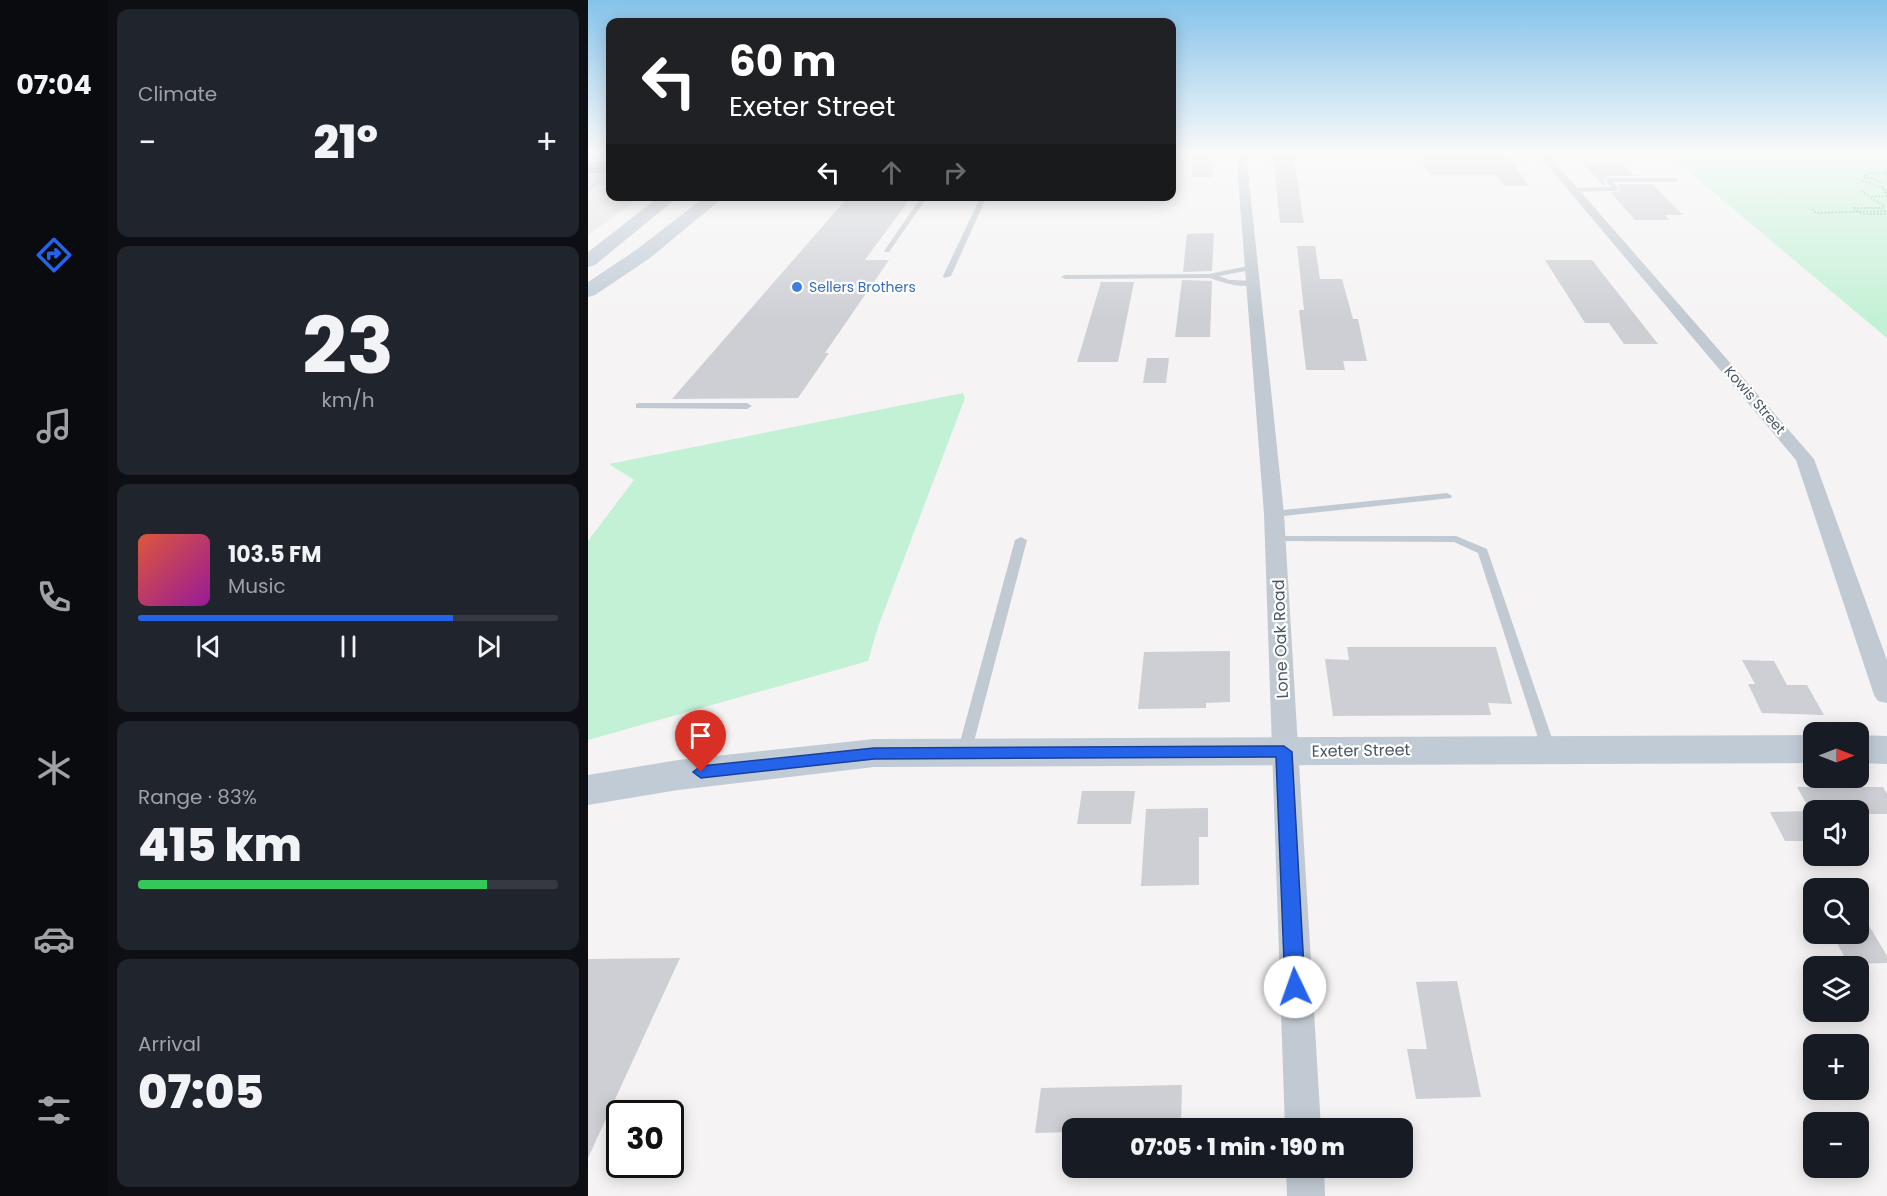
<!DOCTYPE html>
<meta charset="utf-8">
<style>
:root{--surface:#171b24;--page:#20242c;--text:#f1f3f6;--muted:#9ea1a6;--line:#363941;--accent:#2563eb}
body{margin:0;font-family:Poppins,sans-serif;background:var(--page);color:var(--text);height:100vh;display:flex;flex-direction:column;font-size:22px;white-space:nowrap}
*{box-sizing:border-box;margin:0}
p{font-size:20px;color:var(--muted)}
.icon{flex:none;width:33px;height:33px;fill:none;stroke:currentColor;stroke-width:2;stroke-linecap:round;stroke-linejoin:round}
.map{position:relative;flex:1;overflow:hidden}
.details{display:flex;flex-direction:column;gap:9px;padding:9px;background:#0d0f14;width:480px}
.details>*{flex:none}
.guide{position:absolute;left:18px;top:18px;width:570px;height:183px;border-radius:12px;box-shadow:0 3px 15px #0003;background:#202124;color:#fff;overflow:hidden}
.needle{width:39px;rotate:90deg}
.controls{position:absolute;left:1215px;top:722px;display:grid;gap:12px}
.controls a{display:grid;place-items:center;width:66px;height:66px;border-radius:12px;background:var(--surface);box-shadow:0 3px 15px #0003;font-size:30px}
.speed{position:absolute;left:18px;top:1100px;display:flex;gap:12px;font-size:30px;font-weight:700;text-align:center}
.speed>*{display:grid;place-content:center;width:78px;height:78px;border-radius:50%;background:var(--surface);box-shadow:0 3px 15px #0003;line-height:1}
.speed .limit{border:3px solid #111;border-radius:9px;background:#fff;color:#111}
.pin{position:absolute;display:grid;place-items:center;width:51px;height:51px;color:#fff;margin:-62px -26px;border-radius:50% 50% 50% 0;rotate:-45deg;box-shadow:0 0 6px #0007}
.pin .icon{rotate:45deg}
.me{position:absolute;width:66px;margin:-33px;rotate:357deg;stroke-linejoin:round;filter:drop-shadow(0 0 4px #0008)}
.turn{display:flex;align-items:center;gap:21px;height:126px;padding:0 24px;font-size:27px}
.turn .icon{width:78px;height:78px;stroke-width:2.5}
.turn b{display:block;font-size:42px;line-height:51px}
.lanes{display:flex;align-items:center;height:57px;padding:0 24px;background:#0003;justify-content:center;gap:30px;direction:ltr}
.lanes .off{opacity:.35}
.big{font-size:45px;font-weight:800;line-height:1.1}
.details .widget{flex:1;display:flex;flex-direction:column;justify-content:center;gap:9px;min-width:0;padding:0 21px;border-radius:12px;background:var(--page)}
.details .dial{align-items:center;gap:0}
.dial b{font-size:78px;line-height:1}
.song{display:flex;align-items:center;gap:18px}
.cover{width:72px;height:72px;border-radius:9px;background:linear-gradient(135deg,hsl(10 70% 55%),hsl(300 70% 35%))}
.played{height:6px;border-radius:3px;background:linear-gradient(90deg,var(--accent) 75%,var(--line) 75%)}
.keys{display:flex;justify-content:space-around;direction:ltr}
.heat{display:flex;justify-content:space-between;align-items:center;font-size:33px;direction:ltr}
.charge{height:9px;border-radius:4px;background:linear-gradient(90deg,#34c759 83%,var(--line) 0)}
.trip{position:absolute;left:474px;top:1118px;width:351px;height:60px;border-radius:12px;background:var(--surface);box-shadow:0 3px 15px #0003;font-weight:800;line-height:60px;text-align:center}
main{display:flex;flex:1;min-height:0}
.tabs{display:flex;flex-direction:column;width:108px;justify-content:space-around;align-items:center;background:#090b0e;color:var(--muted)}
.tabs .icon{width:42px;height:42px}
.tabs .active{color:var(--accent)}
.tabs b{font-size:27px;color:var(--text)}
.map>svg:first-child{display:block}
.education{fill:#e6e4e5}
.green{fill:#c3f1d5}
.building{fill:#cdcfd5}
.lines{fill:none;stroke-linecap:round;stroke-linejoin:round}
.highway-casing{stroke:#7690ad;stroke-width:2}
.path{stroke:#7ad0a6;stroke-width:2;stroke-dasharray:2 1.5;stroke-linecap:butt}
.lane{fill:#c1cad2;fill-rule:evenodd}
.street{fill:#c1cad2;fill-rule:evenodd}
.secondary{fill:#c1cbd6;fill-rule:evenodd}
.highway{fill:#8ba5c1;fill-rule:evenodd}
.rail{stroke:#b5b8bd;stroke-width:2}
.route{fill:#2563eb;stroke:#184099;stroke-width:1.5}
.shop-dot{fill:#3f7fe0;stroke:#fff;stroke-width:2}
.labels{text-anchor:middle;stroke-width:4.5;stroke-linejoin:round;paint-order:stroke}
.far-shop-label{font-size:14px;fill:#366cbe;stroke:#fff;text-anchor:start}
.far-street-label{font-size:14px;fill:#4a5661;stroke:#fff}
.street-label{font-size:16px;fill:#4a5661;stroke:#fff}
</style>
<main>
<nav class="tabs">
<b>07:04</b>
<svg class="icon active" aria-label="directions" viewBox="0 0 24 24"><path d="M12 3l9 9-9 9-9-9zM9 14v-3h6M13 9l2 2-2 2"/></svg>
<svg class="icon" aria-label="music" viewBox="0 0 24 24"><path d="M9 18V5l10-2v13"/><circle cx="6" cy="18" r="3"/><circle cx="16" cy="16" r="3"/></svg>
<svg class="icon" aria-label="phone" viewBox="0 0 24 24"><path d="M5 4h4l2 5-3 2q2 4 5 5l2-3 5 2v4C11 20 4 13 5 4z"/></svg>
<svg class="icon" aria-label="climate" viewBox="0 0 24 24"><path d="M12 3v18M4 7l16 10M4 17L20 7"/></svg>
<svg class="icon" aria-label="car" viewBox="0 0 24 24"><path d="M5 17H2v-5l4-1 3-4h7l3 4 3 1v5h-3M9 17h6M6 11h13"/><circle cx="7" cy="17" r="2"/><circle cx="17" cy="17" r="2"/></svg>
<svg class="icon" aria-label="filters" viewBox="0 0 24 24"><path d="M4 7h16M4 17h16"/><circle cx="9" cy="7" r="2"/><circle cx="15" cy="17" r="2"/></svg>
</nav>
<section class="details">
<div class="widget"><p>Climate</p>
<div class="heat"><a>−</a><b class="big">21°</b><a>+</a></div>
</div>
<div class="widget dial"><b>23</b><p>km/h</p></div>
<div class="widget">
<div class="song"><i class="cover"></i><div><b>103.5 FM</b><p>Music</p></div></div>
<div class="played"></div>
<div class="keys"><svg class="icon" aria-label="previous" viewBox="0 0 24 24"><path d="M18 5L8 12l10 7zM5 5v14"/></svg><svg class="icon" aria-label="pause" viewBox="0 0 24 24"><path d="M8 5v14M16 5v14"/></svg><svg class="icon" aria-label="next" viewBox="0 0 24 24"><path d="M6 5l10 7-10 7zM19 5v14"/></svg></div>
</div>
<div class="widget"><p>Range · 83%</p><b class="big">415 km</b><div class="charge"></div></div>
<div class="widget"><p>Arrival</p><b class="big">07:05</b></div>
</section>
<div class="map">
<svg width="1299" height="1196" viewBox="0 0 1299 1196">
<rect width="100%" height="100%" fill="#f5f3f3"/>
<path class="education" d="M22,181V196L52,197L0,235V182Z"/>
<path class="green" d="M1077,152H1299V338Z
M375,393L377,398L290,627L280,661L0,740V541L46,480L21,464Z"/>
<path class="building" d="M604,152H623L625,177H604Z
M830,152H905L909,157H920L941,186H916L908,175H842Z
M685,154H705L716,223H692Z
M996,164H1034L1045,175L1055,176H1020L1015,180L1018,185H1015Z
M1030,184H1064L1095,215H1077L1082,220H1047L1023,193L1032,191Z
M261,196H324L277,260H301L237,353H241L210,398L84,399Z
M626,233L624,271L595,272L599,234Z
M709,246H727L732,279H754L765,319H770L779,361H755L757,370H718L711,310H716Z
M957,260H1004L1070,344H1036L1021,323H997Z
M594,280L624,281L622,337H587Z
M513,282H546L530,362H489Z
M559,358H581L578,383H555Z
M759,647H908L924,704L900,703L903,715L745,716L737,659L761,660Z
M642,651V702L618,703V708L550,709L556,652Z
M1154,660L1186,661L1199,685H1219L1236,715L1174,713L1160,684H1167Z
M1209,787H1295L1299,794V814H1270V810H1222Z
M494,791H547L543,824H489Z
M620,808V837H611V885L553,886L558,809Z
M1226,811V841H1197L1182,812Z
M1270,907L1299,956V963L1260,964L1244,933H1270Z
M92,958L0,1158V959Z
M869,981L893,1097L828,1099L819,1049H839L828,982Z
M594,1085L593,1128H484V1132L447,1133L453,1088Z"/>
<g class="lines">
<g class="highway-casing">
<path id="highway" d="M22,162V172L0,173V163Z"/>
</g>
<path class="path" d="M1299,173H1279L1275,181L1299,190
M1276,176L1291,181L1299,196
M1273,191L1282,197
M1299,196L1282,197L1296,206L1294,208H1265L1274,214H1299
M1224,209L1228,213L1299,211"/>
<path class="lane" d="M920,152H954L957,154L926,157Z
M19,176H22V179L0,191V187Z
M1020,178H1088L1091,180L1088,182H1025L1031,189L1028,191L985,192L982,190L985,188L1023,187L1017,180Z
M334,196H340L301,252H297L296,251Z
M393,196H399L363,276L356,278L355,276Z
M665,265L669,267L668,269L631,276L642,280L669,281L670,283C657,290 635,283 622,278L477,279L473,277L477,275L621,274Z
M51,403H159L164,406L159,409L48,408V404Z
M859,493L864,496L863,498L686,517L681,514L686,511Z
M687,536H868L899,549L968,750L966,754H956L954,750L890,553L866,542L683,541L681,539Z
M433,537L439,540L383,753L381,757H371L369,753L427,540Z"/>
<path class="street" d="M648,152H658L696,514L733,1128H697L676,514Z
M948,152H958L1226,459L1299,660V703L1290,701L1286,695L1208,460Z
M698,1167H736L737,1196H699Z"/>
<path class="secondary" d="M22,172V182L0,183V173Z
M72,196H91L7,265L0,267V252Z
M118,196H137L62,258L7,295L0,297V282L48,250Z
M1226,735V763L286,767L90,790L0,805V775L90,760L286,739Z
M1270,735L1299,736V764L1270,763Z"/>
<use href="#highway" class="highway"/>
<path class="rail" d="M0,159L22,157"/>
</g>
<linearGradient id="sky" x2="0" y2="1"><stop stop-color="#85c3ea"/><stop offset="0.48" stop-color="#fafafa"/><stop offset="1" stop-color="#fafafa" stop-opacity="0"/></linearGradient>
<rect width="1299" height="319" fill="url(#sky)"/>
<path class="route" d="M696,746L704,752L717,987L715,993L707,996L700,993L697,987L688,757L286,759L113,778L105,772L113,766L286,748Z"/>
<circle class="shop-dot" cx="209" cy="287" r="6"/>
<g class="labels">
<g class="far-shop-label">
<text x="221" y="292">Sellers Brothers</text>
</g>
<g class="far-street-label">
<text transform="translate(1167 400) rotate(49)" y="5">Kowis Street</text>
</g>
<g class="street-label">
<text transform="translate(692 639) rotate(-92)" y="6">Lone Oak Road</text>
<text transform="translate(773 750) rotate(-1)" y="6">Exeter Street</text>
</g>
</g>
</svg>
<div class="controls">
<a><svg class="needle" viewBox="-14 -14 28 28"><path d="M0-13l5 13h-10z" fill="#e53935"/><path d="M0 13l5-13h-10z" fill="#9ea1a6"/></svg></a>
<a><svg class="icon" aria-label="sound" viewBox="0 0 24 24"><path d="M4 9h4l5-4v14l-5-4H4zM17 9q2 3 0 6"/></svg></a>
<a><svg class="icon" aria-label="search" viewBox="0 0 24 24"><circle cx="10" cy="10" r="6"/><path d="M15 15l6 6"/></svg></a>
<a><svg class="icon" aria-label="layers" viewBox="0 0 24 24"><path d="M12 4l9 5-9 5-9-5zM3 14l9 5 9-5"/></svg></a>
<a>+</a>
<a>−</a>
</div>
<div class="speed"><div class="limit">30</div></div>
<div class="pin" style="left:113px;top:772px;background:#d93025"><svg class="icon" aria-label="arrive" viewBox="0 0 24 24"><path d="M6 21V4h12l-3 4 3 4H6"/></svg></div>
<svg class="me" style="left:707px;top:987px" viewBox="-20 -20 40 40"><circle r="19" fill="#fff"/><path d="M0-13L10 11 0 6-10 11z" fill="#2563eb"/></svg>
<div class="trip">07:05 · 1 min · 190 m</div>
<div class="guide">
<div class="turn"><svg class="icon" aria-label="left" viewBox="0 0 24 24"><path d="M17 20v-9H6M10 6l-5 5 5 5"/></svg><div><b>60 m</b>Exeter Street</div></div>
<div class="lanes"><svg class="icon" aria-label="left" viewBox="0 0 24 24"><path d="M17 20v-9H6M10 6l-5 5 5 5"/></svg><svg class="icon off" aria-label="ahead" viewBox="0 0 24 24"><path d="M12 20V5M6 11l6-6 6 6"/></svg><svg class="icon off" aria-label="right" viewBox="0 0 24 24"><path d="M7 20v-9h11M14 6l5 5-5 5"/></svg></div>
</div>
</div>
</main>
